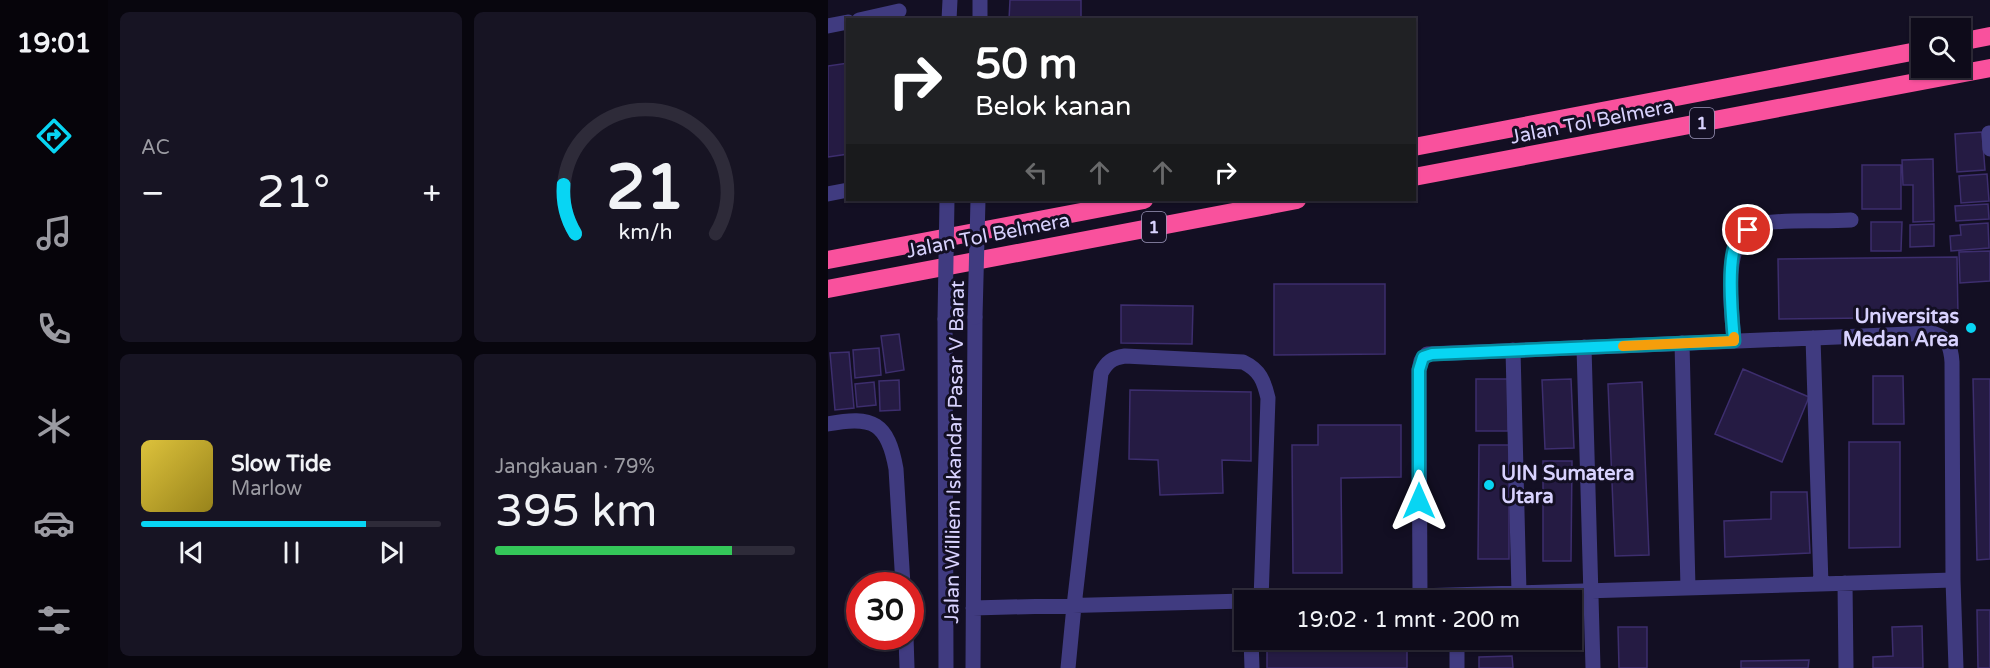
<!DOCTYPE html>
<html lang="id">
<meta charset="utf-8">
<style>
:root{--surface:#0e0b1a;--page:#171423;--text:#f1f3f6;--muted:#9b9ba2;--line:#2e2b39;--accent:#08d5f3}
body{margin:0;font-family:"Varela Round",sans-serif;background:var(--page);color:var(--text);height:100vh;display:flex;flex-direction:column;font-size:22px;white-space:nowrap}
*{box-sizing:border-box;margin:0}
p{font-size:20px;color:var(--muted)}
.icon{flex:none;width:33px;height:33px;fill:none;stroke:currentColor;stroke-width:2;stroke-linecap:round;stroke-linejoin:round}
.map{position:relative;flex:1;overflow:hidden}
.panel{display:flex;flex-direction:column;gap:12px;padding:12px;background:#08060e;width:720px}
.panel>*{flex:none}
.hud{position:absolute;left:18px;top:18px;width:570px;height:183px;border-radius:0px;box-shadow:0 2px 4px #0004,0 0 0 2px var(--line);background:#202124;color:#fff;overflow:hidden}
.buttons{position:absolute;left:1083px;top:18px;display:grid;gap:12px}
.buttons a{display:grid;place-items:center;width:60px;height:60px;border-radius:0px;background:var(--surface);box-shadow:0 2px 4px #0004,0 0 0 2px var(--line);font-size:30px}
.speed{position:absolute;left:18px;top:572px;display:flex;gap:12px;font-size:30px;font-weight:700;text-align:center}
.speed>*{display:grid;place-content:center;width:78px;height:78px;border-radius:50%;background:var(--surface);box-shadow:0 2px 4px #0004,0 0 0 2px var(--line);line-height:1}
.speed .limit{border:9px solid #d22;background:#fff;color:#111}
.pin{position:absolute;display:grid;place-items:center;width:51px;height:51px;color:#fff;margin:-26px;border:3px solid #fff;border-radius:50%;box-shadow:0 2px 6px #0007}
.me{position:absolute;width:66px;margin:-33px;rotate:0deg;stroke-linejoin:round;filter:drop-shadow(0 0 4px #0008)}
.turn{display:flex;align-items:center;gap:21px;height:126px;padding:0 30px;font-size:27px}
.turn .icon{width:78px;height:78px;stroke-width:2.5}
.turn b{display:block;font-size:42px;line-height:51px}
.lanes{display:flex;align-items:center;height:57px;padding:0 30px;background:#0003;justify-content:center;gap:30px;direction:ltr}
.lanes .off{opacity:.35}
.big{font-size:45px;font-weight:600;line-height:1.1}
.panel .card{flex:1;display:flex;flex-direction:column;justify-content:center;gap:9px;min-width:0;padding:0 21px;border-radius:9px;background:var(--page)}
.panel .dial{align-items:center;gap:0}
.dial svg{height:156px;overflow:visible;fill:none;stroke:var(--line);stroke-width:7;stroke-linecap:round;text-anchor:middle}
.dial text{fill:var(--text);stroke:none}
.song{display:flex;align-items:center;gap:18px}
.cover{width:72px;height:72px;border-radius:9px;background:linear-gradient(135deg,hsl(50 70% 55%),hsl(50 70% 35%))}
.played{height:6px;border-radius:3px;background:linear-gradient(90deg,var(--accent) 75%,var(--line) 75%)}
.keys{display:flex;justify-content:space-around;direction:ltr}
.heat{display:flex;justify-content:space-between;align-items:center;font-size:33px;direction:ltr}
.charge{height:9px;border-radius:4px;background:linear-gradient(90deg,#34c759 79%,var(--line) 0)}
.panel .tiles{flex:1;display:grid;gap:12px;grid-template-columns:repeat(2,1fr)}
.trip{position:absolute;left:406px;top:590px;width:348px;height:60px;border-radius:0px;background:var(--surface);box-shadow:0 2px 4px #0004,0 0 0 2px var(--line);font-weight:600;line-height:60px;text-align:center}
main{display:flex;flex:1;min-height:0}
.menu{display:flex;flex-direction:column;width:108px;justify-content:space-around;align-items:center;background:#06040a;color:var(--muted)}
.menu .icon{width:42px;height:42px}
.menu .active{color:var(--accent)}
.menu b{font-size:27px;color:var(--text)}
.map>svg:first-child{display:block}
.building{fill:#251b43;stroke:#3d2e6e;stroke-width:1.5}
.lines{fill:none;stroke-linecap:round;stroke-linejoin:round}
.minor{stroke:#403b80;stroke-width:15}
.highway{stroke:#f9519d;stroke-width:18}
.minor-bridge{stroke:#403b80;stroke-width:15}
.route-casing{stroke:#058a9e;stroke-width:15}
.route{stroke:#08d5f3;stroke-width:10}
.slow{stroke:#f59e0b;stroke-width:10}
.poi-dot{fill:#08d5f3;stroke:#130f23;stroke-width:2}
.labels{text-anchor:middle;stroke-width:6;stroke-linejoin:round;paint-order:stroke}
.shield{fill:#130f23;stroke:#9d98bc;stroke-width:1.5}
.shield-label{font-size:18px;font-weight:bold;fill:#d8d2fe}
.street-label{font-size:20px;fill:#d8d2fe;stroke:#130f23}
.poi-label{font-size:20px;font-weight:bold;fill:#d8d2fe;stroke:#130f23;text-anchor:end}
</style>
<main>
<nav class="menu">
<b>19:01</b>
<svg class="icon active" aria-label="directions" viewBox="0 0 24 24"><path d="M12 3l9 9-9 9-9-9zM9 14v-3h6M13 9l2 2-2 2"/></svg>
<svg class="icon" aria-label="music" viewBox="0 0 24 24"><path d="M9 18V5l10-2v13"/><circle cx="6" cy="18" r="3"/><circle cx="16" cy="16" r="3"/></svg>
<svg class="icon" aria-label="phone" viewBox="0 0 24 24"><path d="M5 4h4l2 5-3 2q2 4 5 5l2-3 5 2v4C11 20 4 13 5 4z"/></svg>
<svg class="icon" aria-label="climate" viewBox="0 0 24 24"><path d="M12 3v18M4 7l16 10M4 17L20 7"/></svg>
<svg class="icon" aria-label="car" viewBox="0 0 24 24"><path d="M5 17H2v-5l4-1 3-4h7l3 4 3 1v5h-3M9 17h6M6 11h13"/><circle cx="7" cy="17" r="2"/><circle cx="17" cy="17" r="2"/></svg>
<svg class="icon" aria-label="filters" viewBox="0 0 24 24"><path d="M4 7h16M4 17h16"/><circle cx="9" cy="7" r="2"/><circle cx="15" cy="17" r="2"/></svg>
</nav>
<section class="panel">
<div class="tiles">
<div class="card"><p>AC</p>
<div class="heat"><a>−</a><b class="big">21°</b><a>+</a></div>
</div>
<div class="card dial"><svg viewBox="0 0 100 80">
<path d="M14 69A42 42 0 1 1 86 69"/>
<path d="M14 69A42 42 0 0 1 8 44" stroke="#08d5f3"/>
<text x="50" y="56" font-size="32" font-weight="700">21</text>
<text x="50" y="72" font-size="11">km/h</text>
</svg></div>
<div class="card">
<div class="song"><i class="cover"></i><div><b>Slow Tide</b><p>Marlow</p></div></div>
<div class="played"></div>
<div class="keys"><svg class="icon" aria-label="previous" viewBox="0 0 24 24"><path d="M18 5L8 12l10 7zM5 5v14"/></svg><svg class="icon" aria-label="pause" viewBox="0 0 24 24"><path d="M8 5v14M16 5v14"/></svg><svg class="icon" aria-label="next" viewBox="0 0 24 24"><path d="M6 5l10 7-10 7zM19 5v14"/></svg></div>
</div>
<div class="card"><p>Jangkauan · 79%</p><b class="big">395 km</b><div class="charge"></div></div>
</div>
</section>
<div class="map">
<svg width="1162" height="668" viewBox="0 0 1162 668">
<rect width="100%" height="100%" fill="#130f23"/>
<path class="building" d="M182,0H253V20H181Z
M20,63V154L0,157V66Z
M1154,132L1157,170L1129,172L1127,134Z
M1105,159L1106,221L1085,222V185H1075L1074,160Z
M1034,165H1073V209H1034Z
M1159,174L1161,201L1133,203L1131,176Z
M1160,204L1161,219L1128,221L1127,206Z
M1043,222H1074L1073,251H1043Z
M1160,223L1161,248L1123,251L1122,236L1133,235L1132,225Z
M1106,224V246L1082,247V225Z
M1162,251V281L1132,283L1131,252Z
M1129,257L1130,317L951,319L950,259Z
M446,284H557V354L446,355Z
M293,305L365,306L364,344L293,343Z
M71,334L76,370L58,373L53,336Z
M51,348L53,375L27,378L25,350Z
M21,352L26,408L7,410L2,353Z
M915,369L981,397L954,462L887,434Z
M1045,376H1075L1076,424H1045Z
M648,379H680V431H648Z
M743,379L746,448L717,449L714,380Z
M1145,379H1162V559L1149,560Z
M71,380L72,410L52,411L51,381Z
M46,382L48,405L29,407L27,384Z
M814,382L821,555L787,556L780,384Z
M302,390L423,392V461L394,460L395,493L332,495L330,460L301,459Z
M490,425H573V477L513,478L514,573H465L464,445H490Z
M1021,442H1072V547L1021,548Z
M651,445H681V559H650Z
M715,461H744L743,561H715Z
M943,492H979L982,553L897,557L896,521L943,519Z
M1149,610H1162V668H1150Z
M1094,626L1095,668H1045V657L1065,656L1064,627Z
M790,627H819V668H791Z
M460,639L579,640V668H439V640Z
M684,656L685,668H651V657Z
M981,660L980,668H913V661Z"/>
<g class="lines">
<path class="minor" d="M31,20L71,11
M121,20L122,0
M152,20V0
M0,26L20,22
M1161,133L1162,149
M0,194L20,190
M117,319L118,668
M985,338L993,584
M906,341C904,309 890,230 936,223C964,219 994,222 1023,220
M854,343L860,588
M756,347L765,668
M685,350L691,593
M0,424C45,415 60,423 68,469L75,585
M1017,583L1018,668
M592,596L591,370L593,361L599,354L1105,333C1120,338 1123,347 1124,362L1125,580L1128,668
M454,600L1125,580
M145,608L417,601
M78,636L79,668
M423,639L424,668
M145,668L147,317
M240,668L246,606L273,373C279,362 284,358 297,356L415,362C432,370 436,381 440,398L433,600
M629,668V639"/>
<path class="highway" d="M1132,42L1162,36
M586,147L1094,50
M586,177L1162,68
M0,260L316,200
M0,289L469,200"/>
<path class="minor-bridge" d="M147,317L150,200
M117,319L119,200"/>
</g>
<g class="lines">
<g class="route-casing">
<path id="route" d="M591,501V370L595,357L604,354L906,341C904,318 898,260 909,241C912,237 916,234 920,230"/>
</g>
<use href="#route" class="route"/>
<path class="slow" d="M795,346L906,341V337"/>
</g>
<g class="poi-dot">
<circle cx="1143" cy="328" r="6"/>
<circle cx="661" cy="485" r="6"/>
</g>
<g class="labels">
<g class="shield">
<rect x="862" y="108" width="24" height="30" rx="4.5"/>
<rect x="314" y="212" width="24" height="30" rx="4.5"/>
</g>
<g class="shield-label">
<text x="874" y="129">1</text>
<text x="326" y="233">1</text>
</g>
<g class="street-label">
<text transform="translate(764 121) rotate(-11)" y="7">Jalan Tol Belmera</text>
<text transform="translate(160 235) rotate(-11)" y="7">Jalan Tol Belmera</text>
<text transform="translate(126 452) rotate(-89)" y="7">Jalan Williem Iskandar Pasar V Barat</text>
</g>
<g class="poi-label">
<text x="1131" y="323">Universitas<tspan x="1131" dy="23">Medan Area</tspan></text>
<text x="673" y="480" text-anchor="start">UIN Sumatera<tspan x="673" dy="23">Utara</tspan></text>
</g>
</g>
</svg>
<div class="buttons">
<a><svg class="icon" aria-label="search" viewBox="0 0 24 24"><circle cx="10" cy="10" r="6"/><path d="M15 15l6 6"/></svg></a>
</div>
<div class="speed"><div class="limit">30</div></div>
<div class="pin" style="left:920px;top:230px;background:#d93025"><svg class="icon" aria-label="arrive" viewBox="0 0 24 24"><path d="M6 21V4h12l-3 4 3 4H6"/></svg></div>
<svg class="me" style="left:591px;top:501px" viewBox="-20 -20 40 40"><path d="M0-17L14 15 0 8-14 15z" fill="#08d5f3" stroke="#fff" stroke-width="4"/></svg>
<div class="trip">19:02 · 1 mnt · 200 m</div>
<div class="hud">
<div class="turn"><svg class="icon" aria-label="right" viewBox="0 0 24 24"><path d="M7 20v-9h11M14 6l5 5-5 5"/></svg><div><b>50 m</b>Belok kanan</div></div>
<div class="lanes"><svg class="icon off" aria-label="left" viewBox="0 0 24 24"><path d="M17 20v-9H6M10 6l-5 5 5 5"/></svg><svg class="icon off" aria-label="ahead" viewBox="0 0 24 24"><path d="M12 20V5M6 11l6-6 6 6"/></svg><svg class="icon off" aria-label="ahead" viewBox="0 0 24 24"><path d="M12 20V5M6 11l6-6 6 6"/></svg><svg class="icon" aria-label="right" viewBox="0 0 24 24"><path d="M7 20v-9h11M14 6l5 5-5 5"/></svg></div>
</div>
</div>
</main>
